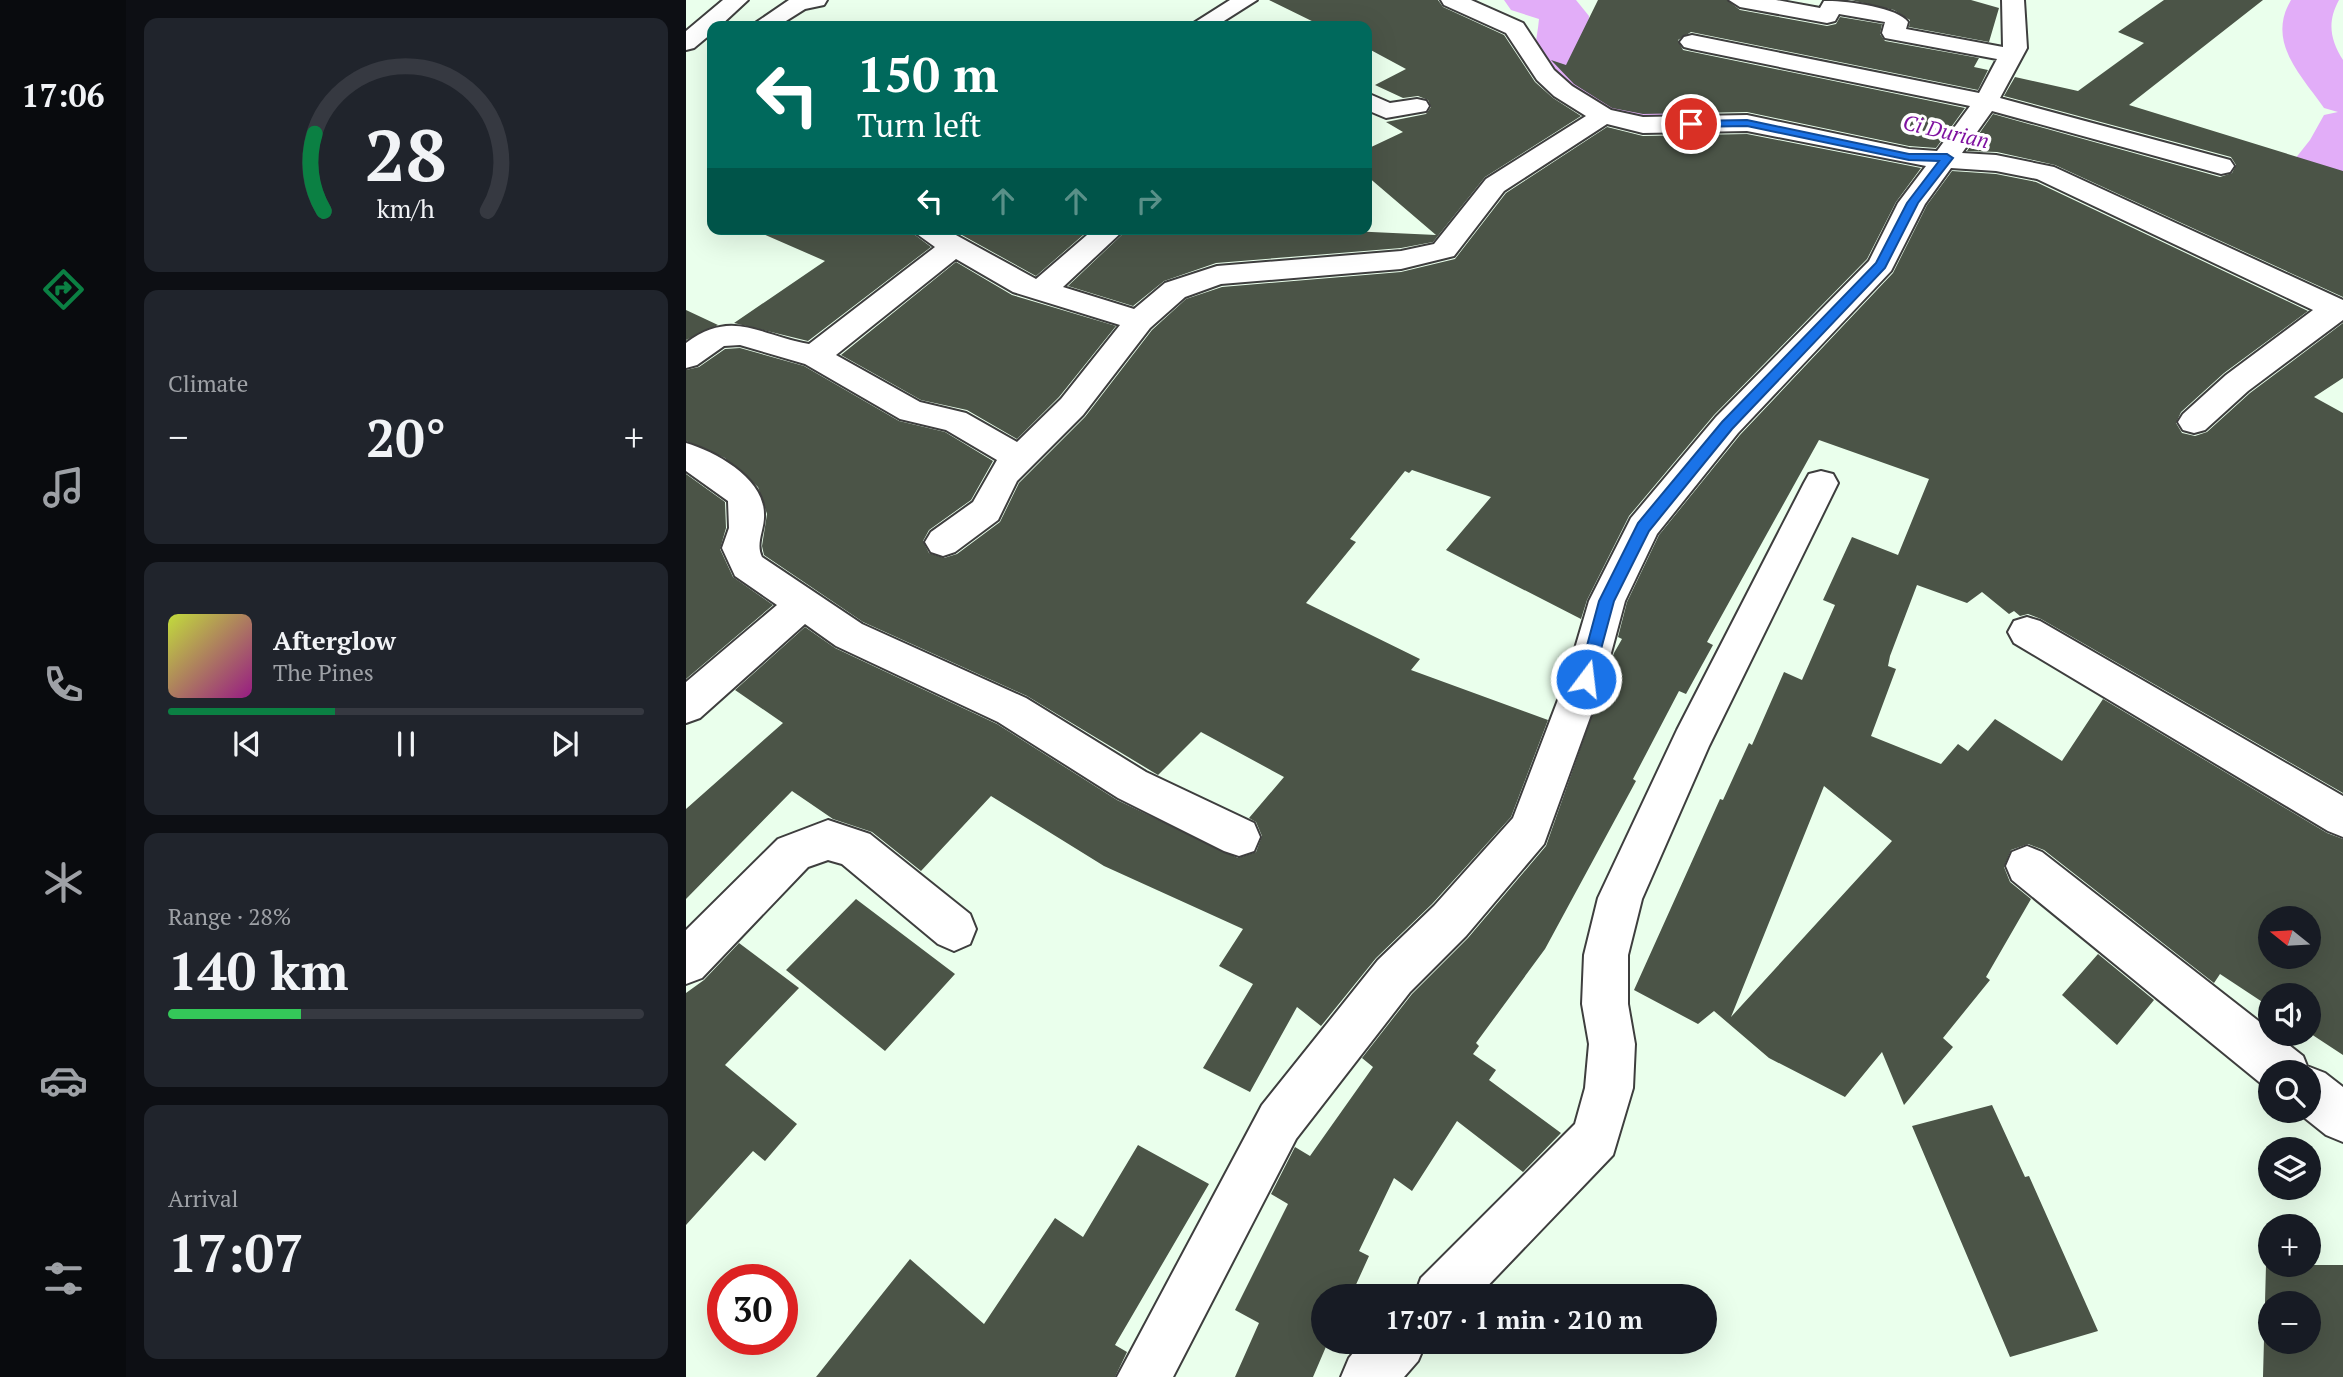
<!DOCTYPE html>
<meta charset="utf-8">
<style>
:root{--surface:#171b24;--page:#20242c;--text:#f1f3f6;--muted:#9ea1a6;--line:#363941;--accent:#0b8043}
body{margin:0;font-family:"PT Serif",serif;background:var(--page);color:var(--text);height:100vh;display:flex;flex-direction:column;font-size:26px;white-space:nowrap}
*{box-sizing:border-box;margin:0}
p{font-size:23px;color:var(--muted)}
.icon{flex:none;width:38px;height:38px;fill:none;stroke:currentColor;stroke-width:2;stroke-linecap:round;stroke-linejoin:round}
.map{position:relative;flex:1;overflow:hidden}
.drawer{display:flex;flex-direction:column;gap:18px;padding:18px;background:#0d0f14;width:560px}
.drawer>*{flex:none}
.hud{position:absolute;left:21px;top:21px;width:665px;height:214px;border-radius:14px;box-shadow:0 7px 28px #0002;background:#00695c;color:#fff;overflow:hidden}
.needle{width:46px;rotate:288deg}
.controls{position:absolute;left:1572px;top:906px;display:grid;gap:14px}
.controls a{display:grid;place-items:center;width:63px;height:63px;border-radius:50%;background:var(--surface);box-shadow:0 7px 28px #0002;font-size:35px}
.speed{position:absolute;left:21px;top:1264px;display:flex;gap:14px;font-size:35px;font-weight:700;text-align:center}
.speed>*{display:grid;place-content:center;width:91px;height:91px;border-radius:50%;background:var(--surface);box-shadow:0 7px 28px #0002;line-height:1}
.speed .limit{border:10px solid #d22;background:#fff;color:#111}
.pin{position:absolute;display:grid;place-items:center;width:60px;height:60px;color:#fff;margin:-30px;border:4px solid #fff;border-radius:50%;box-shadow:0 2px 7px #0007}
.me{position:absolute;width:77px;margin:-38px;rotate:15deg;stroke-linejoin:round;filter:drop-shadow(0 0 5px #0008)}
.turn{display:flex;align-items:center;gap:24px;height:147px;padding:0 35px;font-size:32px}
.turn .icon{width:91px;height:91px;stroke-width:2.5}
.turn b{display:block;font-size:49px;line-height:60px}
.lanes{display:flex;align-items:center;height:66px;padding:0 35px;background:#0003;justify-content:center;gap:35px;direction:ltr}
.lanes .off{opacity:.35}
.big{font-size:52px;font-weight:700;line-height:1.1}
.drawer .widget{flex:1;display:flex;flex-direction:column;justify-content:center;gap:10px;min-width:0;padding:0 24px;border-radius:14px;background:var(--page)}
.drawer .dial{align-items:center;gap:0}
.dial svg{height:182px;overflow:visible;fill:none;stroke:var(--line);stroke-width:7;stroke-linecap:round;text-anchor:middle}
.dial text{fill:var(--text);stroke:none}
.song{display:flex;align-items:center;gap:21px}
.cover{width:84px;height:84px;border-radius:10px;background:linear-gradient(135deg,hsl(70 70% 55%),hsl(310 70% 35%))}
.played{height:7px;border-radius:4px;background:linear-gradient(90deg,var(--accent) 35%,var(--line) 35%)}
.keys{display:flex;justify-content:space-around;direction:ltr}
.heat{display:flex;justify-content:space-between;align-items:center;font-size:38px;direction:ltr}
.charge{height:10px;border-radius:5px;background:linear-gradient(90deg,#34c759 28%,var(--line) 0)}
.trip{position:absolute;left:625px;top:1284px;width:406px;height:70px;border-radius:35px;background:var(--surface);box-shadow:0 7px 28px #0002;font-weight:700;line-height:70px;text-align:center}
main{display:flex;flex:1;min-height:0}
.menu{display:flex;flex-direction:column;width:126px;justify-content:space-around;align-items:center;background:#090b0e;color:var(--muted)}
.menu .icon{width:49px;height:49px}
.menu .current{color:var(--accent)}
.menu b{font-size:32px;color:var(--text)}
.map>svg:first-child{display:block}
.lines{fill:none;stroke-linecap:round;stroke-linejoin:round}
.river{fill:#e2adf8;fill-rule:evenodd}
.building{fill:#4b5447;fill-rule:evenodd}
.minor-casing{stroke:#3e3e3e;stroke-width:4}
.minor{fill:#fff;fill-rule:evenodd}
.route{fill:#1a73e8;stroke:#114b97;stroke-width:2}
.labels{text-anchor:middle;stroke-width:7;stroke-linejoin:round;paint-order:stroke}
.far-water-label{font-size:21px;font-style:italic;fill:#7f12a0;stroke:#fff}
</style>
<main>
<nav class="menu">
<b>17:06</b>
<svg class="icon current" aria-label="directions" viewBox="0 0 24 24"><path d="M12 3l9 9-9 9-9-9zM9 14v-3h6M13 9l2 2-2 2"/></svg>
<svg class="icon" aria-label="music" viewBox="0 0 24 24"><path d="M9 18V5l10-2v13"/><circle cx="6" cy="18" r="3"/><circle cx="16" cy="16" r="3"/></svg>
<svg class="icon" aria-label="phone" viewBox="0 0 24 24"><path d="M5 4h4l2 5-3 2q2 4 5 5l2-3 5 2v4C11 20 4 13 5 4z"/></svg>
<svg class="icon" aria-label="climate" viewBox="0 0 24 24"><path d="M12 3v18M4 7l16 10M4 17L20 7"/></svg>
<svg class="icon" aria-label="car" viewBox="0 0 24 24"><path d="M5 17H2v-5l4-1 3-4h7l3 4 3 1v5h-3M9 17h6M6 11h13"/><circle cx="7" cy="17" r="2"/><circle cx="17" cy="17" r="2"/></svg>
<svg class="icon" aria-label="filters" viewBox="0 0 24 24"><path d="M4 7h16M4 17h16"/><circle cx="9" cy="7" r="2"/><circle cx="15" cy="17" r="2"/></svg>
</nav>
<section class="drawer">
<div class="widget dial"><svg viewBox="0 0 100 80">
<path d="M14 69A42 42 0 1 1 86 69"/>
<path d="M14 69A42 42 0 0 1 10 35" stroke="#0b8043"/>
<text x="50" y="56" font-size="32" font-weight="700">28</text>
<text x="50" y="72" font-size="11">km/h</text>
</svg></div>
<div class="widget"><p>Climate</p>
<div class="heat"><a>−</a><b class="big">20°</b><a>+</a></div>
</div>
<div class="widget">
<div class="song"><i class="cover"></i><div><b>Afterglow</b><p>The Pines</p></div></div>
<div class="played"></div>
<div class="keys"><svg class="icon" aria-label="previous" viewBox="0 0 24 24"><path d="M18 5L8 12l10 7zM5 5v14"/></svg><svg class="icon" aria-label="pause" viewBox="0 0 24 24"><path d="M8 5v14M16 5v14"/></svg><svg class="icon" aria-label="next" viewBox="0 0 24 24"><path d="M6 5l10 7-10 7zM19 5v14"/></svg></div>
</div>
<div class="widget"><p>Range · 28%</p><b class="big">140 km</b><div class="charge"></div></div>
<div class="widget"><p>Arrival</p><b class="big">17:07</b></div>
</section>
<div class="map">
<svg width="1657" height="1377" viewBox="0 0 1657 1377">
<rect width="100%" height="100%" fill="#eaffec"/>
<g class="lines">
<path class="river" d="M818,0H890L903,16L901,47L904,64L933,80L1002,90L1010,101L1002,112C959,123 868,111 851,63C847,49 852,33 853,19L825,10Z
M1605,0H1653C1641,22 1644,39 1657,60V209C1631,248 1589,254 1547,243L1538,230L1547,217C1568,212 1586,215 1602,199L1601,169L1624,140L1638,115L1652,112L1638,108C1615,75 1580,42 1605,0Z"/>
</g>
<path class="building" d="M583,0H752L757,7L818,35L849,82L867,98L895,116L799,177L747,242L715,248L530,263L478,281L447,306L382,286L442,229H621L750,235L681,176V149L717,132L700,122L740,114L745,107L742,100L732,96L717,98L689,85L720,69L681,48V26H636Z
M912,0H1041L1054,10L1141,26L1150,24L1154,17L1196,24L1194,34L1199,41L1293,58L1288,67L1302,70L1292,90L1005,32L992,40L997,50L1279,108L1250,148L1223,146L1061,112L957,114L926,108L888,84L865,60L880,65Z
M1165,0H1285L1313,8L1303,42L1223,27L1224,20L1208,10Z
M1478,0H1577L1443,105L1657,171V297L1369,165L1311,152L1281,151L1307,114L1534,177L1546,173L1550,165L1545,157L1318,96L1329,77L1392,91L1458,43L1432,32Z
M921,127L957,136L1061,134L1235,168L1210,202L1181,259L1028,415L943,516L901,600L895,619L760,550L805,497L726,470L723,473L719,471L664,539L670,542L620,603L734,659L725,670L862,720L825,817L746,904L690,958L635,1026L611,1007L564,1092L517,1068L567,984L533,966L557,929L418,866L305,796L235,871L186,832L147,819L106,791L0,899V809L97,723L49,690L119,627L149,648L311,724L431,800L552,858L570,852L576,836L570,822L563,818L598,777L515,732L472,775L341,696L177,622L78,555L76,546L81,514L72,487L39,458L0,441V370L13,367L39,349L54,348L118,366L213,421L259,432L307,461L285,500L243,530L237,541L243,553L258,558L271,554L314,522L333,483L399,417L466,330L500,299L536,287L715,272L769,259L820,193Z
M1266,171L1310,174L1350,182L1622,311L1538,373L1495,412L1490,423L1496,433L1509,436L1521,432L1564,393L1657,323V378L1628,397L1657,413V793L1355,619L1342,614L1334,616L1328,611L1323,614L1296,592L1281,603L1231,585L1204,656L1202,666L1210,669L1185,736L1255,764L1272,744L1282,751L1309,719L1376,761L1417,699L1641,833L1657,839V1055L1622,1032V996H1584V1007L1534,974L1528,983L1358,850L1342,844L1325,850L1318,867L1324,882L1345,899L1300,977L1304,980L1257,1038L1267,1047L1218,1105L1196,1052L1159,1097L1083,1058L1028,1011L1012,1024L948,990L1034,799L1037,800L1063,743L1066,745L1098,672L1116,680L1149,605L1137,600L1166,537L1212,555L1243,479L1133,440L1021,642L1027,645L1000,694L993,691L947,779L950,781L859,949L790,1043L793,1046L787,1054L810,1070L803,1080L875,1133L837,1172L771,1121L726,1191L708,1178L673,1251L683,1256L668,1289L665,1287L661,1297H637V1342H642L627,1377H549L573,1323L549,1310L602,1204L585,1194L609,1147L624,1156L687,1067L676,1058L726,994L782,938L860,846L928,653L936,639L932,637L941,602L973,535L1054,435L1207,273L1241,205ZM1138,786L1206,841L1045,1017ZM1584,919H1622V957H1584Z
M66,229H221L245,247L122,341L48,323L139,261Z
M265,229H404L350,276Z
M270,262L326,295L430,326L373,397L331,439L281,410L235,400L155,355Z
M0,310L32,325L0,340Z
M0,474L39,502L40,528L34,549L47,577L87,605L0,679Z
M170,899L269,974L199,1051L100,970Z
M53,943L113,988L39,1065L111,1124L79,1161L67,1151L0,1225V993L18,980Z
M1412,954L1468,1000L1431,1045L1376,995Z
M1306,1105L1339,1177L1343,1176L1412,1331L1324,1357L1226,1126Z
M452,1145L523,1184L429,1345L441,1352L429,1377H130L224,1259L298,1324L369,1218L397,1237Z
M1580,1265H1657V1377H1577ZM1584,1304H1622V1342H1584Z"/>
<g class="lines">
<g class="minor-casing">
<path id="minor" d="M37,0H62L34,26H26V33L8,48L0,50V31Z
M103,0H141L138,5L119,9L92,26H65Z
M544,0H571L530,26H503Z
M755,0H785L837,23L868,70L886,86L925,110L957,117L1061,115L1223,149L1251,151L1284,106L1006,49L998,47L994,42L998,37L1006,35L1293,93L1311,59L1199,38L1196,33L1199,22L1153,14L1149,21L1141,23L1054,7L1043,0H1090L1134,8L1138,1C1156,0 1212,7 1222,22L1220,29L1317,47L1316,0H1338L1341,48L1314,98L1544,160L1548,166L1544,172L1535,174L1306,111L1276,153L1310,155L1368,167L1657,300V320L1562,391L1519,430L1508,433L1497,430L1492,422L1497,414L1540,375L1627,310L1351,179L1310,171L1265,168L1239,204L1205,271L1052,433L971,534L939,601L918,679L858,844L780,936L724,992L610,1139L487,1377H431L576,1105L692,960L748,906L827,818L880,679L903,601L945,518L1030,417L1183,261L1212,203L1240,166L1061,131L957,133L921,124L818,191L768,256L715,269L535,284L499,297L464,328L397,415L331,481L312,520L269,552L257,556L245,552L239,542L245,532L287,502L311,460L260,430L214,419L119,364L54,345L38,346L11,365L0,368V343C47,308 74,336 123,344L249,247L224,229H259L350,279L408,229H439L377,287L448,309L479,283L531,266L715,251L748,244L800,179L900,116L868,96L851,80L820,33L758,5ZM270,259L327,292L434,325L375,399L331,442L280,413L234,402L150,355Z
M681,93L704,103L731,99L740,101L743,106L740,111L700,118L681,110Z
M0,443C30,452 78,478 78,514C79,529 69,543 76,557L176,624L340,698L460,772L568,823L574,837L568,851L553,856L538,851L432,798L312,722L150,646L119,624L14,718L0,723V682L91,605L49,576L36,548L43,528L42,501L0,471Z
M1135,471L1147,474L1152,483L1023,746L956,899L942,955V1004L949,1044L947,1088L927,1155L791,1297H728L735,1278L889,1124L899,1088L903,1044L896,1004L898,955L912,898L991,730L1118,483L1123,474Z
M1341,617L1354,621L1657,796V837L1642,831L1328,643L1322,632L1328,621Z
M142,820L184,834L284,914L290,929L284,944L268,951L252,944L156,864L142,860L122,867L16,978L0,984V930L92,839Z
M1341,846L1356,852L1584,1030V1034H1589L1617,1056L1621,1066L1639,1073L1657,1087V1142L1640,1135L1610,1111H1622V1073H1584L1583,1090L1326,880L1320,866L1326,852Z
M676,1342H740L732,1361L718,1377H655L663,1358Z"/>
</g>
<use href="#minor" class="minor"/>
</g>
<path class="route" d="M1061,120L1223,154H1261L1267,158L1232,203L1199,268L1046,429L963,531L928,601L907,679L900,686L892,679L913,601L952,523L1036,422L1190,263L1221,203L1253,161L1223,160L1061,126L1005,127L1000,124L1005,121Z"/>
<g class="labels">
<g class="far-water-label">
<text transform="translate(1260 132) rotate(13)" y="7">Ci Durian</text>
</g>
</g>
</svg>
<div class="controls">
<a><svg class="needle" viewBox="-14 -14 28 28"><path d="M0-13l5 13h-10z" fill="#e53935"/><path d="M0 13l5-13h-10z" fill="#9ea1a6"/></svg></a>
<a><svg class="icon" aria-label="sound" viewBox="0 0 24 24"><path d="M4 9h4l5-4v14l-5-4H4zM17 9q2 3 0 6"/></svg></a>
<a><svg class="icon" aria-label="search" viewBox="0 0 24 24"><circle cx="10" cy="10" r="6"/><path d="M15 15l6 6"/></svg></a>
<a><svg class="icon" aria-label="layers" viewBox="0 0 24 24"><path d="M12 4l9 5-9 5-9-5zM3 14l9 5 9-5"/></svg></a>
<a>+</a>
<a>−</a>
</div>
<div class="speed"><div class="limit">30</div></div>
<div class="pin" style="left:1005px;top:124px;background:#d93025"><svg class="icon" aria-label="arrive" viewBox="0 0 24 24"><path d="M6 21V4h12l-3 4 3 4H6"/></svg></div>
<svg class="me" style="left:900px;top:679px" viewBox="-20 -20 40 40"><circle r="17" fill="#1a73e8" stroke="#fff" stroke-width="3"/><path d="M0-11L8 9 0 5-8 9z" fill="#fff"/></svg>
<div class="trip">17:07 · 1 min · 210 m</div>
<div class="hud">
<div class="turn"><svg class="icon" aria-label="left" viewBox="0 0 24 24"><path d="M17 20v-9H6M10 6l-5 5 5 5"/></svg><div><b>150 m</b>Turn left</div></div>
<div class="lanes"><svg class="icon" aria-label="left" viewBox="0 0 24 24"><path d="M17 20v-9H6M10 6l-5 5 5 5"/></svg><svg class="icon off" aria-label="ahead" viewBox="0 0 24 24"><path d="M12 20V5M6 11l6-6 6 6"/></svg><svg class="icon off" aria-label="ahead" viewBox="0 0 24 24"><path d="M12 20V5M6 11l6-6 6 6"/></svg><svg class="icon off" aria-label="right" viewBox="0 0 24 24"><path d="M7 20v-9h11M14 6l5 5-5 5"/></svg></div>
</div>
</div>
</main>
